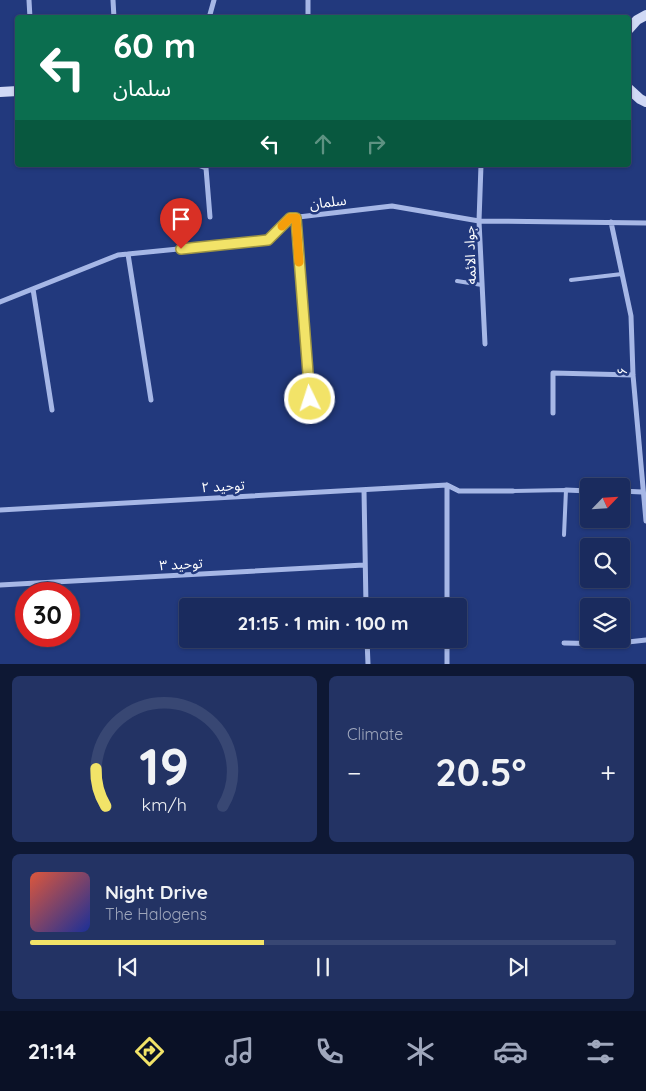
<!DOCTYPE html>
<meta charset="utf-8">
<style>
:root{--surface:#1a2b5e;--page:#233364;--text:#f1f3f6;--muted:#9fa7bc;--line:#384773;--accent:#f2e368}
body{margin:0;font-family:Quicksand,"Noto Sans Arabic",sans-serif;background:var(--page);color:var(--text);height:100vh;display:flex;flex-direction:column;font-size:19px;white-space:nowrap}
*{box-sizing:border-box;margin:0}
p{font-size:16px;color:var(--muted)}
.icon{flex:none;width:28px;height:28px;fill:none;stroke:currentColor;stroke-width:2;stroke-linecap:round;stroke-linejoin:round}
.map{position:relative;height:664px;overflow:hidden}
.panel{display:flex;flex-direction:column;gap:12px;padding:12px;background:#0e1834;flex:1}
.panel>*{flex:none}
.banner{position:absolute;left:15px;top:15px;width:616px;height:152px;border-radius:5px;box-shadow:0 1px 4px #0004,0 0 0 1px var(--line);background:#0b6e4f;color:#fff;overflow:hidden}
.needle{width:32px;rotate:65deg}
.tools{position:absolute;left:580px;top:478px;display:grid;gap:10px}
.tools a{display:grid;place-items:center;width:50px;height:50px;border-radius:5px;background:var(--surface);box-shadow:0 1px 4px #0004,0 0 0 1px var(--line);font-size:25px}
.speed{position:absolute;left:15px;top:582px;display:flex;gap:10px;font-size:25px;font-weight:700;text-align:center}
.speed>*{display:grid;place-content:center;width:65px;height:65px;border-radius:50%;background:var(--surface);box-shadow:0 1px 4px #0004,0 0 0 1px var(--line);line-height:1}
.speed .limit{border:8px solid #d22;background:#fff;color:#111}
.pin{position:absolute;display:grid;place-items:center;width:42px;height:42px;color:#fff;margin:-51px -21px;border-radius:50% 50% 50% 0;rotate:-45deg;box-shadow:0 0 5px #0007}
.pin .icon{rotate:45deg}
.me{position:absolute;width:55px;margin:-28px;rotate:356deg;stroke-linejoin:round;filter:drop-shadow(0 0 4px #0008)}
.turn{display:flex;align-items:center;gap:18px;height:105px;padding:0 15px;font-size:22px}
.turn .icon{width:65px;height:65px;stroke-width:2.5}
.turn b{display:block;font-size:35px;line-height:42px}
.lanes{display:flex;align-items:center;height:48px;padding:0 15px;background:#0003;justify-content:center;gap:25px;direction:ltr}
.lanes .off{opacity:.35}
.big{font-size:38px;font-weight:700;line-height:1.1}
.panel .widget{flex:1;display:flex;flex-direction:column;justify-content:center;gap:8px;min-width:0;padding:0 18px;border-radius:8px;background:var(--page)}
.panel .dial{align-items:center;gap:0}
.dial svg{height:130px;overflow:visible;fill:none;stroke:var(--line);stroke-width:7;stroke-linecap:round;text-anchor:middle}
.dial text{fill:var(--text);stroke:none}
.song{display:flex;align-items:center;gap:15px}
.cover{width:60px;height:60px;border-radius:8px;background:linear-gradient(135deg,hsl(10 70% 55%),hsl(230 70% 35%))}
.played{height:5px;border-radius:2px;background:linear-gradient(90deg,var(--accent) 40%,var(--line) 40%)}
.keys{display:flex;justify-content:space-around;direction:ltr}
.heat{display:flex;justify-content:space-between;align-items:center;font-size:28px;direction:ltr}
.panel .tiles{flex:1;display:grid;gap:12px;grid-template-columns:1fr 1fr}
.widget:last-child{grid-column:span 2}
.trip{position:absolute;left:179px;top:598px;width:288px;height:50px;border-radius:5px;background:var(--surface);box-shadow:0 1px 4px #0004,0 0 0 1px var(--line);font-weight:700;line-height:50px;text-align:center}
.tabs{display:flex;height:80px;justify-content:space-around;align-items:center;background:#0a1126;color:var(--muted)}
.tabs .icon{width:35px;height:35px}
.tabs .active{color:var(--accent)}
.tabs b{font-size:22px;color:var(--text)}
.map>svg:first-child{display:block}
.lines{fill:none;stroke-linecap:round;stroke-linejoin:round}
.lane{stroke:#a6b7e6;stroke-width:4}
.street{stroke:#a6b7e6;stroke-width:5}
.secondary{stroke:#d0d9f5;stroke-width:10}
.route-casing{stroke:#9d9444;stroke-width:12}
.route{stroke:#f2e368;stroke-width:9}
.slow{stroke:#f59e0b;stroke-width:9}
.labels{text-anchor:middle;stroke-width:5;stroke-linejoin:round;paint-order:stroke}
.street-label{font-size:14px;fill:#fff;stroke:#22397d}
</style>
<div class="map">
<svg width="646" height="664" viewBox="0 0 646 664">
<rect width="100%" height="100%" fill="#22397d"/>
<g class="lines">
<path class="lane" d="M571,280L622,274
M457,281L482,285
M513,491L566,490L564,535"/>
<path class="street" d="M29,0L30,18
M113,0L114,18
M308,0V18
M209,18L214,0
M198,165L206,168L210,217
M481,165L479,221L485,344
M296,217L310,399
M611,222L631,316L633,375L646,521
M128,254L151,400
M33,289L52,410
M0,302L118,255L268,240L290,218L392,206L479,221L646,223
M553,413V373L633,375
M447,485V606
M447,485L459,491H513
M364,490L366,606
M566,490L589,491
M621,491L642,492
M0,510L447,485
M0,585L364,565
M367,639L368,664
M447,639V664
M564,643L610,644L646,640"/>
<path class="secondary" d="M629,29L637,20L646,15
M629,89L640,99L646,102
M0,92L18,91"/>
</g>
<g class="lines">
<g class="route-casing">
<path id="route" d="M181,249L268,240L290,218H296L310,399"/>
</g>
<use href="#route" class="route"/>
<path class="slow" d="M282,226L290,218H296L299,262"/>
</g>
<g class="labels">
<g class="street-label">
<text transform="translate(328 202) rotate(-7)" y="5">سلمان</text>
<text transform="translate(470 255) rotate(-92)" y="5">جواد الائمه</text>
<text transform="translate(622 371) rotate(-93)" y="5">۶</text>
<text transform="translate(223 486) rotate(-3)" y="5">توحید ۲</text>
<text transform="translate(181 564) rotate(-3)" y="5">توحید ۳</text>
</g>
</g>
</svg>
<div class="tools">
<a><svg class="needle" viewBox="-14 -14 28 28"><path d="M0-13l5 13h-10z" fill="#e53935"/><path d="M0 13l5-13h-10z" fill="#9fa7bc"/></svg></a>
<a><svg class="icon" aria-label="search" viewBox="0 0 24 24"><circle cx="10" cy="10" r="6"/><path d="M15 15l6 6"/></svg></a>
<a><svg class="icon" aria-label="layers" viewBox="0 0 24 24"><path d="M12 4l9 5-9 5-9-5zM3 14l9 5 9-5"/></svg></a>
</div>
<div class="speed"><div class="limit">30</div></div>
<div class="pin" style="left:181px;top:249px;background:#d93025"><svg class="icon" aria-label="arrive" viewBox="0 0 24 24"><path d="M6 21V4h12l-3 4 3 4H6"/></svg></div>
<svg class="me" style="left:310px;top:399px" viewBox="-20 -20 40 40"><circle r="17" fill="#f2e368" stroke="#fff" stroke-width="3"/><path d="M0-11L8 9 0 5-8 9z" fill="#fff"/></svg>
<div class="trip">21:15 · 1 min · 100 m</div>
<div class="banner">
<div class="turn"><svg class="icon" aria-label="left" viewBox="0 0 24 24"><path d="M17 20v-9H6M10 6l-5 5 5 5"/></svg><div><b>60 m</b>سلمان</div></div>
<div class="lanes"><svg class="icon" aria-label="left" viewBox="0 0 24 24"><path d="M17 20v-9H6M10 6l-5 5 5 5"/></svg><svg class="icon off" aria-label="ahead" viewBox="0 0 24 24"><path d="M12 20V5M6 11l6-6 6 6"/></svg><svg class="icon off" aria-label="right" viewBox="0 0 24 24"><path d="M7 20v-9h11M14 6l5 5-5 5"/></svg></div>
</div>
</div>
<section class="panel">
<div class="tiles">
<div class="widget dial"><svg viewBox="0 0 100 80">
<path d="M14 69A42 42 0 1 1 86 69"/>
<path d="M14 69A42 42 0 0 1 8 46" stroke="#f2e368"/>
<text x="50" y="56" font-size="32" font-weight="700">19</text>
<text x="50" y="72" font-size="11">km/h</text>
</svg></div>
<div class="widget"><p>Climate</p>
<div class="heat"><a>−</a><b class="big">20.5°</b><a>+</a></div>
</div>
<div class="widget">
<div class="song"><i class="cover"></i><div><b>Night Drive</b><p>The Halogens</p></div></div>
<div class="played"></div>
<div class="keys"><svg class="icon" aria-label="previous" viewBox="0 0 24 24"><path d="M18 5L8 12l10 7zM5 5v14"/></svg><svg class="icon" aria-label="pause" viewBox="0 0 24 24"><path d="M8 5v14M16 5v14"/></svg><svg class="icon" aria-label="next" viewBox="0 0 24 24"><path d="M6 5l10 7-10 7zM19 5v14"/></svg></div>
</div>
</div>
</section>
<nav class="tabs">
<b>21:14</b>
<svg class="icon active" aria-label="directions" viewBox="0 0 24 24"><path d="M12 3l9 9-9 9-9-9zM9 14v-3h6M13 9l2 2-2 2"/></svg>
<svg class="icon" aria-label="music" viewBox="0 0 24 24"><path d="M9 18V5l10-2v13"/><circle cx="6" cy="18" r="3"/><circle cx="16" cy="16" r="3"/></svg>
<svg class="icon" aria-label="phone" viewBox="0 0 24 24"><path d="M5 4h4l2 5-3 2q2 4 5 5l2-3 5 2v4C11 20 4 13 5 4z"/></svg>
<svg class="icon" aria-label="climate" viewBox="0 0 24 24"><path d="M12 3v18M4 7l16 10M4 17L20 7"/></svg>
<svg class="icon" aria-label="car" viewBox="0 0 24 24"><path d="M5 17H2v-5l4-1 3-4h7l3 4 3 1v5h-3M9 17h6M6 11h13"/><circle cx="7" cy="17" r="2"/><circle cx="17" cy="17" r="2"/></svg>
<svg class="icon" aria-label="filters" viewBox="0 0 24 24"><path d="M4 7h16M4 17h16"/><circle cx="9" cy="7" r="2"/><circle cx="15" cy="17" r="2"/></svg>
</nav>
